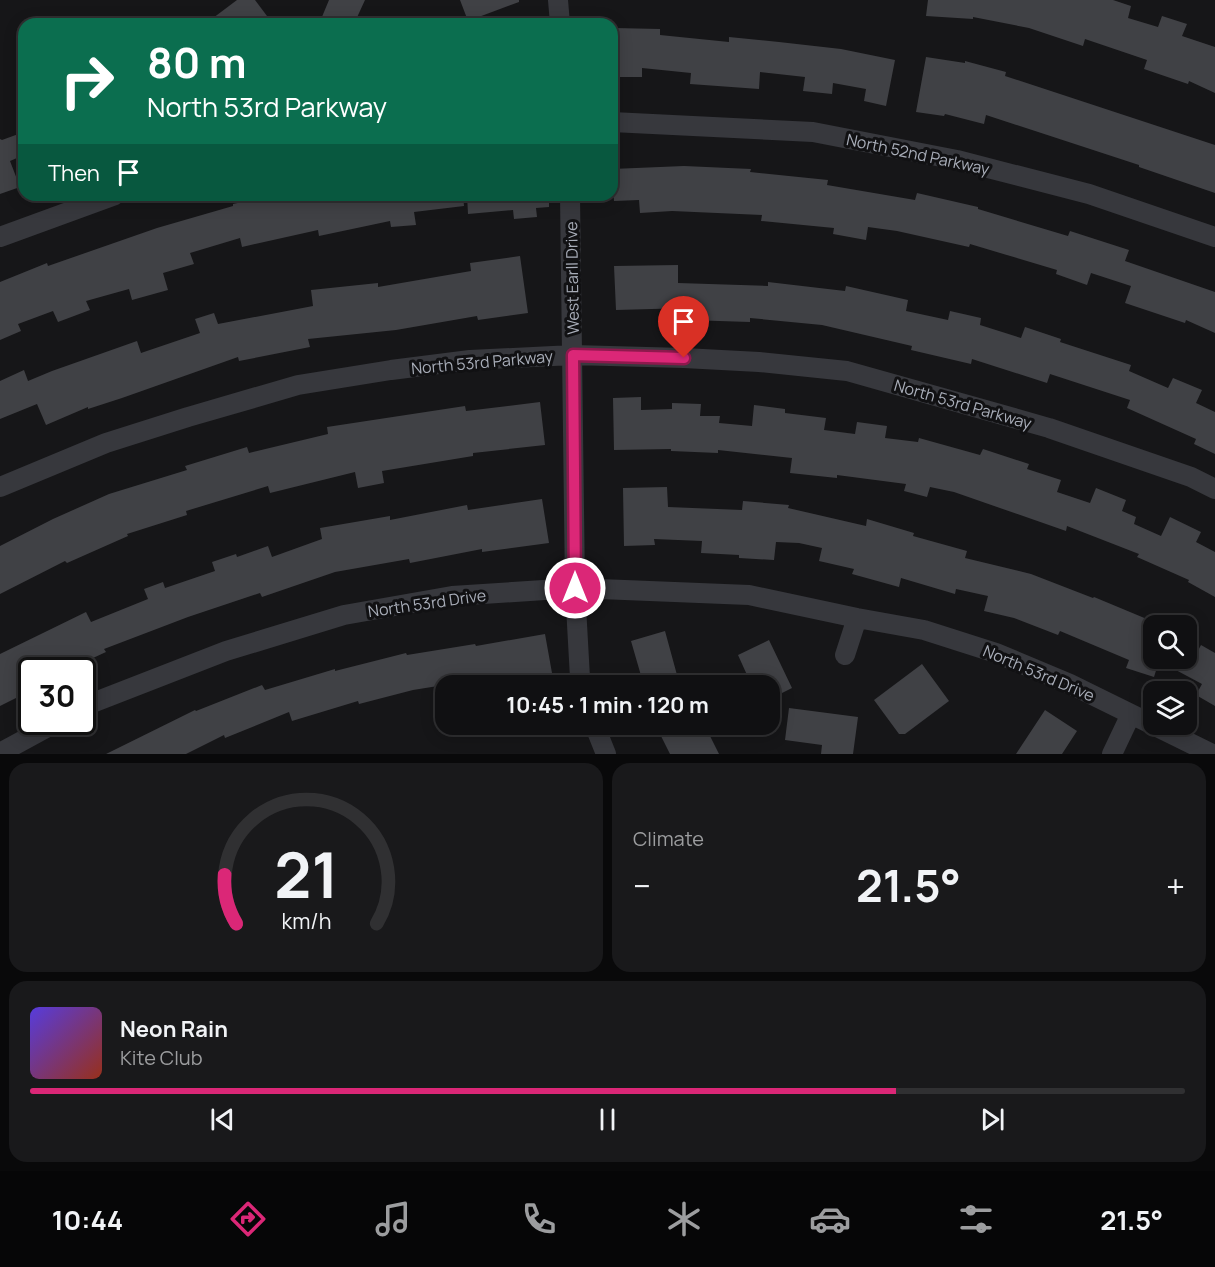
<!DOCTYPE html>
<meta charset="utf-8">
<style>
:root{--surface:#101012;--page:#19191b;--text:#f1f3f6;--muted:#9c9d9f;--line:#303032;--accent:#db2777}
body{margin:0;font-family:Manrope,sans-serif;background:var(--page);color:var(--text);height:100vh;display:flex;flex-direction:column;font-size:22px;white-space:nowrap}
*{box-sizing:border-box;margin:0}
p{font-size:20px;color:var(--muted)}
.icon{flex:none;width:33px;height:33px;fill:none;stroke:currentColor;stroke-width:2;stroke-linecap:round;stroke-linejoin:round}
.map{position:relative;height:754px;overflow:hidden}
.side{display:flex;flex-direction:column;gap:9px;padding:9px;background:#09090a;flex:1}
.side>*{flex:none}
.top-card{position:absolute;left:18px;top:18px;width:600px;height:183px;border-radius:18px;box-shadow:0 3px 15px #0003,0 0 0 2px var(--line);background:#0b6e4f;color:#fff;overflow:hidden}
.tools{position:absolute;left:1143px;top:615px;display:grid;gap:12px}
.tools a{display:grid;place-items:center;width:54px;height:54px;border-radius:12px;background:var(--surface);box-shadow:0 3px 15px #0003,0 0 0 2px var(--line);font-size:30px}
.speed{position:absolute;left:18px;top:657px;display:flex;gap:12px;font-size:30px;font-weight:700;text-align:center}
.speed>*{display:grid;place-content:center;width:78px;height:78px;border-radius:50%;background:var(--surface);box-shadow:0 3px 15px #0003,0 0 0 2px var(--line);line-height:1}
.speed .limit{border:3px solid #111;border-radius:9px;background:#fff;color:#111}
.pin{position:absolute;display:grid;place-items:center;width:51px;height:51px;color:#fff;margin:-62px -26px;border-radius:50% 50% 50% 0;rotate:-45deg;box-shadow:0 0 6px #0007}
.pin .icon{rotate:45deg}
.me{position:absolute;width:66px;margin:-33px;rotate:0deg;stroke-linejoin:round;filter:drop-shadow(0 0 4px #0008)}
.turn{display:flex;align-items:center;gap:21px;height:126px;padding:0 30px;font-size:27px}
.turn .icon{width:78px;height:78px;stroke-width:2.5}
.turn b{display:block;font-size:42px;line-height:51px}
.then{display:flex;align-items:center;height:57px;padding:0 30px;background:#0003;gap:12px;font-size:22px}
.big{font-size:45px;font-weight:700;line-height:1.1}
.side .card{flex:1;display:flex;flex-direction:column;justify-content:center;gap:9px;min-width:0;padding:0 21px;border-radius:18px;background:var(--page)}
.side .dial{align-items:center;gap:0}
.dial svg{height:156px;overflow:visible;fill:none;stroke:var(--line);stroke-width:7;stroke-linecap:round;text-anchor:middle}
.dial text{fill:var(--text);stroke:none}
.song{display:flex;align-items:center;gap:18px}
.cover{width:72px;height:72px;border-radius:9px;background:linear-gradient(135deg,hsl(250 70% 55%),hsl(10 70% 35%))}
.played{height:6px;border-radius:3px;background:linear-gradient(90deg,var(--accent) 75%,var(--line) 75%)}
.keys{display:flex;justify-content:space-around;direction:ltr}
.heat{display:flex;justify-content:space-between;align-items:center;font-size:33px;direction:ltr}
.side .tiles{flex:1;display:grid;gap:9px;grid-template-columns:1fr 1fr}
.card:last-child{grid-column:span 2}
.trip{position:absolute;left:435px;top:675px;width:345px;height:60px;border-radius:18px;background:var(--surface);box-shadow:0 3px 15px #0003,0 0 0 2px var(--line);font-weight:700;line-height:60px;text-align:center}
.tabs{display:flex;height:96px;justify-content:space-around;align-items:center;background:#060607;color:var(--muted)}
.tabs .icon{width:42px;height:42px}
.tabs .selected{color:var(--accent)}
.tabs b{font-size:27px;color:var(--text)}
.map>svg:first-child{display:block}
.building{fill:#404145}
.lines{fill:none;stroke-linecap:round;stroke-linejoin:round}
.street{stroke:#37383d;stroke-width:20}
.route-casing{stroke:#8e194d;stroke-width:15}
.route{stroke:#db2777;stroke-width:10}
.labels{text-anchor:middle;stroke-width:6;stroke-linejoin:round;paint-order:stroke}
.street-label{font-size:16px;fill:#a8adb8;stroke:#111113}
</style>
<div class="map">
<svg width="1215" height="754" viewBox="0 0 1215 754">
<rect width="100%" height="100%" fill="#161618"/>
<path class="building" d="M237,0H255L273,24H205Z
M329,0H365L354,24H319Z
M460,0H519V2L468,21Z
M928,0H1113L1131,6L1128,18L1158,27L1162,16L1187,24L1182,36L1215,47V93L1189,81L1188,84L1144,69L1147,60L1085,39L1083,46L1029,28L973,17V19L926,16Z
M614,28L660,29V35L729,42V37L779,42L841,49L895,60L886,106L864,101L866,89L833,83L832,94L803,91L805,77L760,72L759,89L690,84L691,73L642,68V77H614Z
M926,57L965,63V61L1006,72L1005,76L1215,145V193L1139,167V165L986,115L984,124L945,114L944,116L916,112Z
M24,132V155L10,161L20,187L0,194V139L2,140Z
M684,166L751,169L750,172L828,180L827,185L915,200L917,193L978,207V209L1068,236L1070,231L1129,250L1125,261L1215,292V333L1186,320L1185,323L1125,303L1131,286L1091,273L1087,285L1056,274L1057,270L970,244L969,247L897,231L868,227L866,240L833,234L834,228L761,221L762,215L672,211L640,213L639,200L614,201L612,169Z
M274,195H463L464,206L414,212L416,225L391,227L390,221L319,236L318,230L242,247L240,238L190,253L194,264L163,273L168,290L132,300L129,289L86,301L90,310L58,322L53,311L18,324L21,331L0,340V282L47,263L48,266L157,228L233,206V204Z
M467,195H549V207L536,208L537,217L514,219L513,210L468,214Z
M520,256L528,313L478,320L477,316L396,330L308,339L310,347L239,361L238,357L122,398L88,409V407L46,425L37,404L0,419V381L24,370L28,381L52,371L137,341L141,353L200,333L195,319L214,313L218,324L313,306L311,290L378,283V287L471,271L470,263Z
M678,265V283L768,286V282L845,291L846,286L908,300L906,311L948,320L950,311L981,318L980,325L1021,338L1025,327L1061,339L1060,342L1131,365L1129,371L1168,388L1173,378L1202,390L1196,403L1215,412V454L1194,444L1196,439L1127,408L1130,400L1050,374L1047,383L972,359L971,364L911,350L912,346L822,325L750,318V322L688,320V308L616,310L614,266Z
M641,397V410L672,409V403L701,404L700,416H720L719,423L752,426L754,405L785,409V413L826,418L824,430L855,434L857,422L887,426L885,438L918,442L919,438L980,455L983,449L1029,464L1027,469L1061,480L1057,492L1090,503L1096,488L1126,500L1122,511L1136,517L1134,524L1161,536L1170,517L1201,532L1196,542L1215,552V597L1188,582L1189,580L1137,557L1139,554L1067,526L1066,531L954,492L930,487L927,497L904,491L906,484L837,475V478L790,473L792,458L718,450V453L671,451V449L614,450L613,398Z
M540,402L545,445L473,453V456L382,471L384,483L358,488L355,472L270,493L268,486L186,511L187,515L127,534L128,536L67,563L65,561L0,594V546L53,519L109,494L187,470L185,466L247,447L249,453L328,434L327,427L465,406L466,411Z
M667,487L668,507L742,510L743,501L789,505L788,508L866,526L867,519L914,533L913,536L967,551L965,558L1031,574L1093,598L1094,597L1154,622V658H1194L1201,645L1215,653V706L1196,695L1202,684L1159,661L1154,677L1126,668L1129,660L1060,631L1058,635L1014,618L984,611L988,596L956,589L955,594L901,578L899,587L852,574L854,569L819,561L822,548L799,543L776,542L774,560L739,558V555L701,553L702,541L654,539L655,545L624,546L623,488Z
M542,499L549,543L482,552V549L410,563L409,559L335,572L262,597L260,593L188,617L104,649L106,652L67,670H32V690L0,706V654L86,612L91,622L148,599L144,589L163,582L165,588L215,571L212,562L236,554L237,557L268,546L272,557L322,539L320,528L390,516V520L467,505L468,510Z
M665,631L680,686H644L631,641Z
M545,634L552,673L495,683L494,677L413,690L359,704L358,701L292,721L289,712L225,738L224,735L186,754H106L195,710L196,711L262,685L265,690L335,669V671L406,653L407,655L475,644L476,646Z
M769,640L792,688L770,699V686H752L738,655Z
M922,664L949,701L905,734H899L874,700Z
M789,708L858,717L853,754H821L822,745L785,740Z
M1045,710L1077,731L1062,754H1016Z
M655,724H704L719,754H670Z"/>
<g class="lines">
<path class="street" d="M558,0L560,24
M612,122L813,132L957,160L1089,194L1215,237
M570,195L575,588L580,678L583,686
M0,237L115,195
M0,487L106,443L188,417L298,385L391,370L470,360L573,355L684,358L759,362L847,371L1049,428L1191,477L1215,489
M845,655L857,618
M82,707L226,651L344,615L452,596L575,588L749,595L857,618L924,630L996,653L1070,684L1212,754
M594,724L606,754
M0,753L57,722
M1112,754L1131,714"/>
</g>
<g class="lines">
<g class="route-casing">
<path id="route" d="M575,588L573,355L684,358"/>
</g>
<use href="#route" class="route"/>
</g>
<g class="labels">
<g class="street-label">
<text transform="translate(918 154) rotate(12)" y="6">North 52nd Parkway</text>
<text transform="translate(572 278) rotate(-91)" y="6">West Earll Drive</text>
<text transform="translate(482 362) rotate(-5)" y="6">North 53rd Parkway</text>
<text transform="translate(963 404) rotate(16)" y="6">North 53rd Parkway</text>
<text transform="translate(427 603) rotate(-8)" y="6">North 53rd Drive</text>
<text transform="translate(1039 673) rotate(23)" y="6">North 53rd Drive</text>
</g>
</g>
</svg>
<div class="tools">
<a><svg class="icon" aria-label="search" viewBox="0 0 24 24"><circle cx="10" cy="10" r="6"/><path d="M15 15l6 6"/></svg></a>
<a><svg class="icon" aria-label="layers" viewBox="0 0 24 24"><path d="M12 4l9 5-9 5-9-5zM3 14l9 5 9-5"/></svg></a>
</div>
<div class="speed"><div class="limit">30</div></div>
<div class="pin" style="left:684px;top:358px;background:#d93025"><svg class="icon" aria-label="arrive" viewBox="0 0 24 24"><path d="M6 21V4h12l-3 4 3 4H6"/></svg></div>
<svg class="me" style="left:575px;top:588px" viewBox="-20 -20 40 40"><circle r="17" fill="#db2777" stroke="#fff" stroke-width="3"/><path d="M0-11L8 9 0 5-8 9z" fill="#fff"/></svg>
<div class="trip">10:45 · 1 min · 120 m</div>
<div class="top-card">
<div class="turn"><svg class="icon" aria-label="right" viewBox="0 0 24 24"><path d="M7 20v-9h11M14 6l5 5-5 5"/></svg><div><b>80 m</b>North 53rd Parkway</div></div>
<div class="then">Then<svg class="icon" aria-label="arrive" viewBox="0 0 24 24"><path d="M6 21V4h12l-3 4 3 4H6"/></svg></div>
</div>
</div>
<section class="side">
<div class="tiles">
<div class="card dial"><svg viewBox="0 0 100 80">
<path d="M14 69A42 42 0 1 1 86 69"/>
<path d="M14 69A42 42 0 0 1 8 44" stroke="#db2777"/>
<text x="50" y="56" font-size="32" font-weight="700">21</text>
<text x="50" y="72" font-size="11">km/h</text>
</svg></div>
<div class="card"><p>Climate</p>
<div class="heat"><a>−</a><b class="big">21.5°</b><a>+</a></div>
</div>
<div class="card">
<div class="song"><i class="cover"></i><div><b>Neon Rain</b><p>Kite Club</p></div></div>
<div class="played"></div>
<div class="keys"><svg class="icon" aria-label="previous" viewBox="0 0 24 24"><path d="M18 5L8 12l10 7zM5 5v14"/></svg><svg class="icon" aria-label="pause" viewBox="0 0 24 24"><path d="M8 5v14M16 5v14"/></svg><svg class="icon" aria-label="next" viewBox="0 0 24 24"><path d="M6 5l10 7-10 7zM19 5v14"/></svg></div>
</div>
</div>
</section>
<nav class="tabs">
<b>10:44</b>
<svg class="icon selected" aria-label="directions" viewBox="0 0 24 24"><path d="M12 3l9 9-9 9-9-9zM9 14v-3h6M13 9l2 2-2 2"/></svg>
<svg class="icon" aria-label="music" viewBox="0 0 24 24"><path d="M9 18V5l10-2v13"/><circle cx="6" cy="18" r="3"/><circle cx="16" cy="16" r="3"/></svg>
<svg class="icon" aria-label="phone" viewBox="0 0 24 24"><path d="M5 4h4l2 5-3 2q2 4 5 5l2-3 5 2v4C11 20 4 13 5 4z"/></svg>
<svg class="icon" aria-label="climate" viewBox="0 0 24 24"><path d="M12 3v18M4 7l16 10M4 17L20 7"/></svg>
<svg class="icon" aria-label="car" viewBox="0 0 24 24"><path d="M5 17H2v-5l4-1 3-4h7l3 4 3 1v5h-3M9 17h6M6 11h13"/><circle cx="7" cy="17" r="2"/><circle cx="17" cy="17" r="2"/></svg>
<svg class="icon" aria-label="filters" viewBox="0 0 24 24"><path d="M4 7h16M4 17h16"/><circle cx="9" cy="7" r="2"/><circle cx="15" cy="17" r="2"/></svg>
<b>21.5°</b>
</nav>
